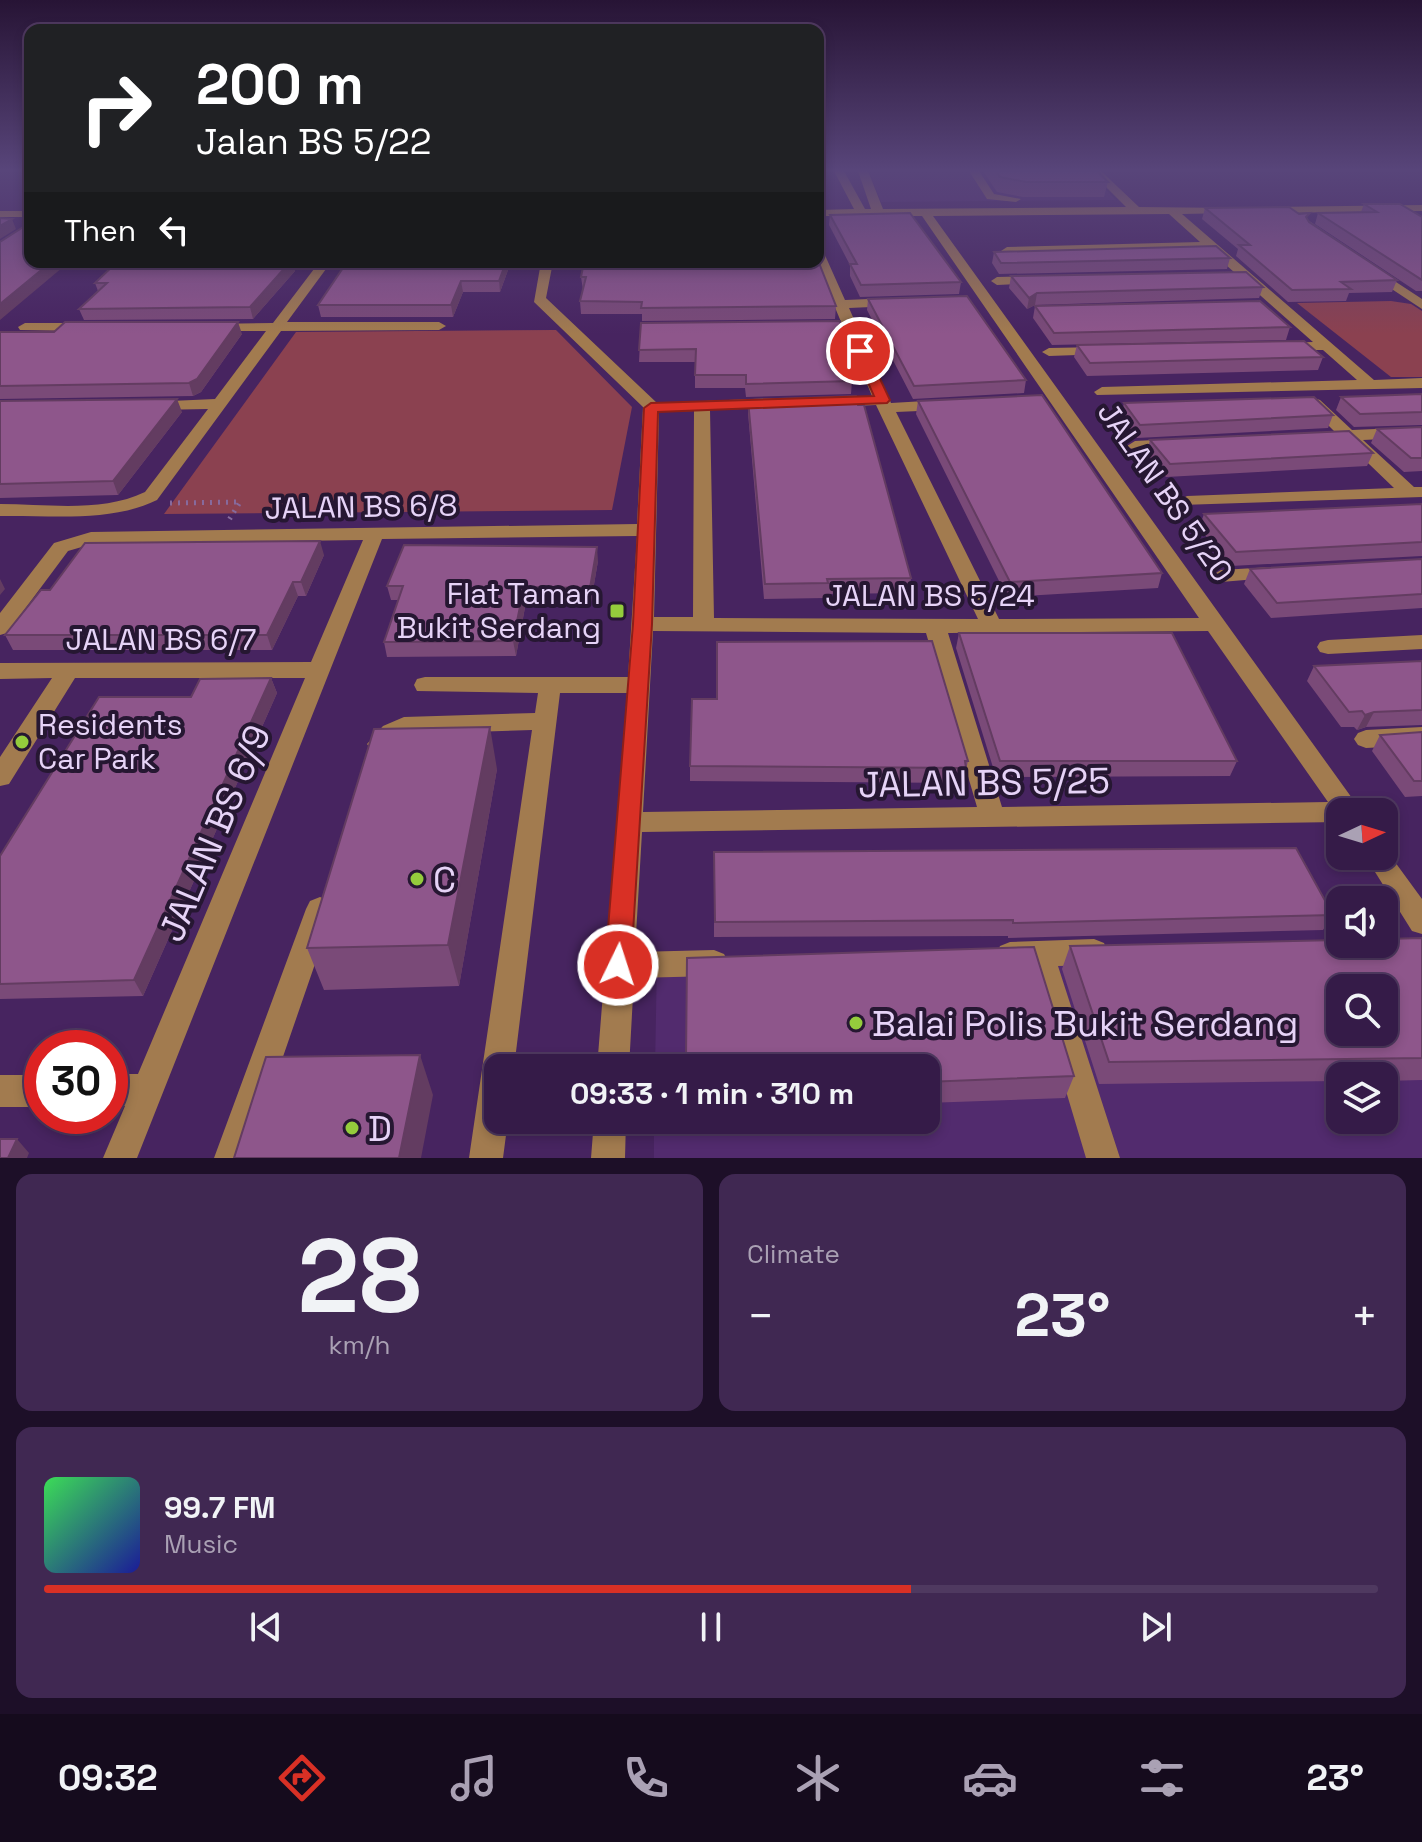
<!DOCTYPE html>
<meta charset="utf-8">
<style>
:root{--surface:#351b48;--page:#402852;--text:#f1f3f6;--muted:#aaa1b4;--line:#4f3960;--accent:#d93025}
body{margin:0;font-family:"Space Grotesk",sans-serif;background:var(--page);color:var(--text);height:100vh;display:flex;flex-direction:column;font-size:30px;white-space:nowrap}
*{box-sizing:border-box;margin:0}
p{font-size:26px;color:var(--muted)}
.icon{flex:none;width:44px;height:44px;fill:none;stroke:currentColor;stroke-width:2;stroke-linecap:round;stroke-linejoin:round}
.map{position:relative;height:1158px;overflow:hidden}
.side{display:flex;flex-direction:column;gap:16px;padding:16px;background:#1d0f28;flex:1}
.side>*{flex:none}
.guide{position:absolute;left:24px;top:24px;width:800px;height:244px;border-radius:16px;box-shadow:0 4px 12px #0003,0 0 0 2px var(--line);background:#202124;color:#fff;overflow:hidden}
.needle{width:52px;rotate:86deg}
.buttons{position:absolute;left:1326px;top:798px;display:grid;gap:16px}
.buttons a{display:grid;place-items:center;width:72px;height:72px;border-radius:16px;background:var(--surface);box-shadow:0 4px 12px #0003,0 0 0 2px var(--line);font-size:40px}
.speed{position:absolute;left:24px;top:1030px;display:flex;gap:16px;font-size:40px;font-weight:700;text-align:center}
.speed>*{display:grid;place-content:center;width:104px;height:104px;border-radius:50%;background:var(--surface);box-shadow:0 4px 12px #0003,0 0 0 2px var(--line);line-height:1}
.speed .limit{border:12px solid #d22;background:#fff;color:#111}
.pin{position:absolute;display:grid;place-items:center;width:68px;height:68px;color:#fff;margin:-34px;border:4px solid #fff;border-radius:50%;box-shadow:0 2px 8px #0007}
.me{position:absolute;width:88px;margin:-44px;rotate:4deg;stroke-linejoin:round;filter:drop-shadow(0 0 6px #0008)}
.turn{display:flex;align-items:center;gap:28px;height:168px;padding:0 40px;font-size:36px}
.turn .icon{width:104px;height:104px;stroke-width:2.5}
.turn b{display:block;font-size:56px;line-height:68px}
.then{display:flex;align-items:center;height:76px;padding:0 40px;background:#0003;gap:16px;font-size:30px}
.big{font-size:60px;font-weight:700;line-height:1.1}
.side .widget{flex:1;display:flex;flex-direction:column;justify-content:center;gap:12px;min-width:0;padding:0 28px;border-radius:16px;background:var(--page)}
.side .dial{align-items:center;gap:0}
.dial b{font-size:104px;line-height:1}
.song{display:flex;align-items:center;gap:24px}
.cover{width:96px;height:96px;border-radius:12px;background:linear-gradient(135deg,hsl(130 70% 55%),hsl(240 70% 35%))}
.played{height:8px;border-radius:4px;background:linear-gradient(90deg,var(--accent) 65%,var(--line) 65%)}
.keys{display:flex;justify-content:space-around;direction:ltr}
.heat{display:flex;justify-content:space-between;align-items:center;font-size:44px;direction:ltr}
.side .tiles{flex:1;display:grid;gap:16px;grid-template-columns:1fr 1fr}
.widget:last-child{grid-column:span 2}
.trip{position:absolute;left:484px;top:1054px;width:456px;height:80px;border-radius:16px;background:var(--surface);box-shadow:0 4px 12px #0003,0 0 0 2px var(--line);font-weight:700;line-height:80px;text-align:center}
.menu{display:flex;height:128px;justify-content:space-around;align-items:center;background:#150b1d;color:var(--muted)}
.menu .icon{width:56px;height:56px}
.menu .selected{color:var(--accent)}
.menu b{font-size:36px;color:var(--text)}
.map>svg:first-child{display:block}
.built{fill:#522b6e;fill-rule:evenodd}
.green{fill:#8b4150}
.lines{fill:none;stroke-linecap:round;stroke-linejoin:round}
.path{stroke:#876a9d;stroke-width:5;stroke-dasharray:2 6;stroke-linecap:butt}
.minor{fill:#a27b4f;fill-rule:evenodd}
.wall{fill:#7a4a78}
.shaded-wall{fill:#633c61}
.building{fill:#8e568b;stroke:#633c61;stroke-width:2;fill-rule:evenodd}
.route{fill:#d93025;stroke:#8d1f18;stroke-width:2}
.poi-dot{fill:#94cc3c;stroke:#261732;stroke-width:3}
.labels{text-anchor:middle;stroke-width:8;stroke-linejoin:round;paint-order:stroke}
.street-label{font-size:30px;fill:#e6d3f7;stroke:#261732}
.poi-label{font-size:30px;fill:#e6d3f7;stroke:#261732;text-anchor:end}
.near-street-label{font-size:36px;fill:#e6d3f7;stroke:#261732}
.near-poi-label{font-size:36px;fill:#e6d3f7;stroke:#261732;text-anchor:start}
</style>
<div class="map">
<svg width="1422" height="1158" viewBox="0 0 1422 1158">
<rect width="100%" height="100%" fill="#472460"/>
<path class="built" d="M869,171H1088L1116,200L881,202Z
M1340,944H1384L1422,955V1158H654V1120H926V1068H655L657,960ZM1340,988H1384V1032H1340ZM1340,1076H1384V1120H1340Z"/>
<path class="green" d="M1391,301L1411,304L1422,311V377H1391L1297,303Z
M556,330L632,407L612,510L164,514L296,332Z"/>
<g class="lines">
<path class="path" d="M170,503L240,502L229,520"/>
<path class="minor" d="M834,171H844L865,209H871L858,171H868L883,209L1126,207L1090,171H1101L1139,207L1234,208V212L1230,213L1182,214L1374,380L1422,378V388L1097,395L1094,392L1102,387L1357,380L1323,350H1280L1278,347L1285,343L1313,342L1208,249L1007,255L1001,251L1007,247L1200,242L1169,214L933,216L1362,812H1340V822L642,832L635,952L714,950L724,954L729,963L724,972L714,976L634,978L629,1068H597L627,693H560L514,1068H498V1120H508L503,1158H469L532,730L407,734L387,750L379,753L371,750L367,744L383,726L404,717L535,713L538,693L417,691L414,685L417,679L425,677H628L637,536L382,539L137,1158H103L125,1106H110V1074H138L305,678H75L9,784L0,786V757L52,678L0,679V663L311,662L363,540L92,544L68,551L7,633L0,635V613L54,543L91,532L637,524L643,407L534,302L541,262H553L546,298L657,403L774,398L782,403L774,408L710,410L714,618L978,619L876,405L830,407L822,402L830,397L872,396L816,262L818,249L824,253L845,300L893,298L900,302L893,306L849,308L891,403L942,400L950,405L942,410L896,412L999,619L1199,618L922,216H818V210L854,209ZM694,411L693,617H654L659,412ZM653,631L926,633L977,807L643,812ZM1208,631L1328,802L1002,807L948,633Z
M969,171H979L994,194L1021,199L1016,202L987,199Z
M1422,205V211L1266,213L1260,210L1266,207Z
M0,211H30V217H0Z
M99,262H143L146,265C135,272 107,272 96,265Z
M264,262H375L378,265L372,269H326L287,322H439L446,326L439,330L281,331L157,500C110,523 51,515 0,516V504C46,504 102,513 145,492L208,409L154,410L146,405L148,402L215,399L266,331H215L208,327L210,324L273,323L314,269H268L262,265Z
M1373,267L1422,299V309L1369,274L1367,271Z
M1037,276L1042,277V283L997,285L991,281L997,277Z
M25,323H87L94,327L87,331L20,330L18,327Z
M1101,347L1108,351L1106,354L1049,356L1042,352L1049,348Z
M1314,398L1320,400L1352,430L1422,427V437L1363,440L1414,487H1422V497L1181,505L1178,501L1187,496L1394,488L1344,440H1324L1322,436L1324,432L1334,431L1306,403Z
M1174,439L1180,440L1182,444L1180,448L1135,451L1127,446L1135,441Z
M1274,567L1284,573L1281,577L1221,582L1211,576L1221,570Z
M1422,635V649L1328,654L1320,652L1317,647L1320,642L1328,640Z
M1422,727V745L1366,748L1358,745L1354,739L1358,733L1366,730Z
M1384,847L1422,899V934L1412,931L1365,856H1384Z
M320,897L330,901L334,909L248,1158H214L306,909L310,901Z
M1094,939L1104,943L1108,952L1104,961L1094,965L1058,966L1120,1158H1086L1029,967L1010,968L1000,964L996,955L1000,946L1010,942Z
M0,1075H42V1107H0Z
M594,1120H626L625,1158H591Z"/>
</g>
<path class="wall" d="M983,171H1097L1108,182L1104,197H1023L997,192Z
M1364,204L1422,217V291H1416L1315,224L1318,213L1361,212Z
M1205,208L1308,220L1397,280L1392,292L1349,293L1346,301L1288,302L1236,256L1238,249L1202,219Z
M830,215L961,282L959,294L860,297L850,276V265L829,225Z
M994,252L1230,258L1227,269L999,274L992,263Z
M117,262H293L295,271L253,319L84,320L79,309L98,291L95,283Z
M347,262H511L500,292H463L453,317H321L318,305Z
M1011,276L1263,287L1259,298L1035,305L1027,309L1009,288Z
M581,277L836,306L835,319L642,321V314H581L580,301L583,290Z
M868,299L1026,380L1024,393L913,399L867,310Z
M1035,306L1037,307L1290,327L1286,340L1052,345L1033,318Z
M641,323L852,381L851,394L746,397L745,388H695V362H639Z
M0,332L242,334L201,392L193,396L0,399Z
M1077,345L1323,357L1318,370L1087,376L1074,357Z
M1422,394V425L1354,427L1336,410L1341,397Z
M748,400L911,578L909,593L827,594L826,598L764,599L748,413Z
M0,401L182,412L118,495L0,498Z
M918,401L1162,573L1158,588L1007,597L916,414Z
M1124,403L1333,415L1328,428L1137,438L1121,416Z
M1422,427V471L1404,472L1371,443L1377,429Z
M1150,440L1373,453L1367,466L1166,477L1146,453Z
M1422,504V556L1231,566L1199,528L1204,514Z
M324,555L306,596H298L272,650H13L5,635L50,590Z
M1422,559V608L1271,618L1244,584L1250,569Z
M598,561L591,602H526L516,656L387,657L384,642L398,600H391L387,586Z
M959,633L1237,761L1230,776L996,777L956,648Z
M1422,661V725L1366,727L1357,730L1354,727H1341L1307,681L1314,666Z
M271,678L277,693L143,996L0,999V856L191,697Z
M1422,732V796L1405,797L1372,751L1380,735Z
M968,761L963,783L690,781V766Z
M497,769L459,986L324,990L307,948Z
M714,852L1333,915L1323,930L1008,938V936L714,937Z
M1422,938V1080L1384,1081V1076H1340V1081L1099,1084L1062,969L1070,946Z
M687,958L1074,1076L1065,1098L926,1103V1068H686Z"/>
<path class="shaded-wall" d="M12,219L16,229L0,239V226Z
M51,262H69L0,320V304Z
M290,262H293L295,271L253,319L250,307Z
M506,262H511L500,292L499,281Z
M461,281L463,292L453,317L451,305Z
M1037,293L1035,305L1027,309L1029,298Z
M238,322L242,334L201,392L193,396L189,383Z
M177,399L182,412L118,495L113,481Z
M320,541L324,555L306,596L301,582Z
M597,547L598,561L591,602L590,588Z
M0,579L5,589L0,595Z
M293,582L298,596L272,650L267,635Z
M524,587L526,602L516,656L513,641Z
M271,678L277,693L143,996L134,980Z
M1374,712L1366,727L1357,730L1365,715Z
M490,727L497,769L459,986L448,945Z
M420,1055L433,1095L421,1158H399Z
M17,1139L29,1153L27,1158H8Z"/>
<path class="building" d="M996,171H1097L1108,182H1026L1000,177Z
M1364,204H1400L1422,217V280L1318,213L1377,212Z
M1289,207L1299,214L1310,213L1306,217L1309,222L1397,280L1341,282L1351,289L1292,290L1239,245H1250L1205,208Z
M910,213L961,282L861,285L850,264H857L830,215Z
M0,218L12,219L0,226Z
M29,219H30V262H51L0,304V242L28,224Z
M1216,246L1230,258L1001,263L994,252Z
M117,262H290L250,307L79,309L107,283H95Z
M347,262H506L499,281H461L451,305H318Z
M584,262H796V263H819L836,306L641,308L642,302L580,301L586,277H581Z
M1246,272L1263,287L1037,293L1029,298L1011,276Z
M967,296L1026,380L914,386L868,299Z
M1260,301L1290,327L1054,333L1035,306Z
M840,321L852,381L746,384V375H695L696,349L639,350L641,323Z
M65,322H238L197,379L189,383L0,386V332H54Z
M1304,341L1323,357L1090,363L1077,345Z
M1422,394V412L1360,414L1341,397Z
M1042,395L1162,573L1010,582L918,401Z
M856,396L858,405H864L911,578L827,579L828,583L765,584L748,400Z
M1314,397L1333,415L1140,425L1124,403Z
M177,399L113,481L0,484V401Z
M1422,427V458H1411L1377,429Z
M1349,431L1373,453L1170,464L1150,440Z
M1422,504V542L1236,552L1204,514Z
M320,541L301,582H293L267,635H5L41,590H50L85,543Z
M404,545L597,547L590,588L524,587L513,641L384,642L403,586H387Z
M1422,559V594L1277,603L1250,569Z
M959,633H1172L1237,761H1000Z
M932,641L968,761H965L966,768L690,766L692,699H717V642Z
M1422,661V710L1374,712L1365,715L1362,711L1349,712L1314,666Z
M271,678L134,980L0,984V856L99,697H191L200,679Z
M490,727L448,945L307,948L374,729Z
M1422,732V781H1414L1380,735Z
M1296,848L1333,915L1013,923V920L715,922L714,852Z
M1422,938V1058L1109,1062L1070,946L1340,940V944H1384V939ZM1340,988H1384V1032H1340Z
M1034,947L1074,1076L926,1082V1068H696L686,1058L687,958Z
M420,1055L399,1158H234L266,1057Z
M0,1139H17L8,1158H0Z"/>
<linearGradient id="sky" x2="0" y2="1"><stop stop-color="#271435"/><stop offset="0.51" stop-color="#58457a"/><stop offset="1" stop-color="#58457a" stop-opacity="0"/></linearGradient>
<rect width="1422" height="334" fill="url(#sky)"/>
<path class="route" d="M860,347L867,351L890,400L887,403L658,412L652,624L631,965L627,974L618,977L609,974L605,965L633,624L644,408L651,403L874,396L854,351Z"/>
<g class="poi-dot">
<rect x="609" y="603" width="16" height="16" rx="4"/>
<circle cx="22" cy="742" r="8"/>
<circle cx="417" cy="879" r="8"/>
<circle cx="856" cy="1023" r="8"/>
<circle cx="352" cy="1128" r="8"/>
</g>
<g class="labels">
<g class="street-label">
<text transform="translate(1165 492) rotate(55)" y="10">JALAN BS 5/20</text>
<text transform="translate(361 507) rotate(-1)" y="10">JALAN BS 6/8</text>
<text x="930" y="606">JALAN BS 5/24</text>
<text x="161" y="650">JALAN BS 6/7</text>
</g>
<g class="poi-label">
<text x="601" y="604">Flat Taman<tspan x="601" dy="34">Bukit Serdang</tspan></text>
<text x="38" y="735" text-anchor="start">Residents<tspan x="38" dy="34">Car Park</tspan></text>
</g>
<g class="near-street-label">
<text transform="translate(984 782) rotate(-1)" y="13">JALAN BS 5/25</text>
<text transform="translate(214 833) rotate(-67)" y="13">JALAN BS 6/9</text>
</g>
<g class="near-poi-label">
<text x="433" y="892">C</text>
<text x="872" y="1036">Balai Polis Bukit Serdang</text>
<text x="368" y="1141">D</text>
</g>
</g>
</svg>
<div class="buttons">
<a><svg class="needle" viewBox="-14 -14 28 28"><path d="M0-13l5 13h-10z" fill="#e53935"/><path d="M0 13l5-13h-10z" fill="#aaa1b4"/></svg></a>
<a><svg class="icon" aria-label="sound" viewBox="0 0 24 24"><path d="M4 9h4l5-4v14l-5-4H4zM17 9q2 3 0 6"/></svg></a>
<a><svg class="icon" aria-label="search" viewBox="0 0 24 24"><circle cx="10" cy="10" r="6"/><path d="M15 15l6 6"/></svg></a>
<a><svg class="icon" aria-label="layers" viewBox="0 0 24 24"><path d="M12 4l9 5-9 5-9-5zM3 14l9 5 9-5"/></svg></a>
</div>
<div class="speed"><div class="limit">30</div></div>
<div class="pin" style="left:860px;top:351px;background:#d93025"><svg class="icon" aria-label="arrive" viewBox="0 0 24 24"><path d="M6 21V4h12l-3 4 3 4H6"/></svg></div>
<svg class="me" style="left:618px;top:965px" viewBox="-20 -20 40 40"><circle r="17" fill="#d93025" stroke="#fff" stroke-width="3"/><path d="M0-11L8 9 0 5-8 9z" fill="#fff"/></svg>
<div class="trip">09:33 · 1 min · 310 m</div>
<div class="guide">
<div class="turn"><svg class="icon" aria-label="right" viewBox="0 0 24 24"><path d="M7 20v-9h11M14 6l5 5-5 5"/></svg><div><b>200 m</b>Jalan BS 5/22</div></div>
<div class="then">Then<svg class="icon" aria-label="left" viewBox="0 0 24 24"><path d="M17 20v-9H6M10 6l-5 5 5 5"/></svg></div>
</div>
</div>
<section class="side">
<div class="tiles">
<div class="widget dial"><b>28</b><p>km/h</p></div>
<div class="widget"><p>Climate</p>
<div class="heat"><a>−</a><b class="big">23°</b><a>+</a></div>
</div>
<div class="widget">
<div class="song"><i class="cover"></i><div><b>99.7 FM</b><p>Music</p></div></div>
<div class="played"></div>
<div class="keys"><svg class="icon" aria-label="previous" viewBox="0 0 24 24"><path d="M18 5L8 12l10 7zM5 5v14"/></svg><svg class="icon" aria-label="pause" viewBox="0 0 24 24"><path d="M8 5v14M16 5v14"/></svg><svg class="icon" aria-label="next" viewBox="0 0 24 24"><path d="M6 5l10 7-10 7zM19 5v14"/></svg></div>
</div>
</div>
</section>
<nav class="menu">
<b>09:32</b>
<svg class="icon selected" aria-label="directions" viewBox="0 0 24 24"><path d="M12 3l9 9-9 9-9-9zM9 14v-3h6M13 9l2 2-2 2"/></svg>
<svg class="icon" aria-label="music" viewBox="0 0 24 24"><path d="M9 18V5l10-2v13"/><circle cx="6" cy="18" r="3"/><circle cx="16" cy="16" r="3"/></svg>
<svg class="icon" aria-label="phone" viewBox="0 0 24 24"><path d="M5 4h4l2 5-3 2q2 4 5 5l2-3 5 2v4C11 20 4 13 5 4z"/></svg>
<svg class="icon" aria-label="climate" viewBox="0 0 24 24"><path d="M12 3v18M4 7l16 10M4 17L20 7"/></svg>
<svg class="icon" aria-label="car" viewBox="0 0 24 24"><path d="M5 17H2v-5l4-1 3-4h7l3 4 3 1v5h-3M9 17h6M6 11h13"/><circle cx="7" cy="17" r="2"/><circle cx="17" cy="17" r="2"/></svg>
<svg class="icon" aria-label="filters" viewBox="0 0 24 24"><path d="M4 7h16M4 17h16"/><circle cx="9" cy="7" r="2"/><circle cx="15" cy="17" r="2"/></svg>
<b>23°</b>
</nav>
